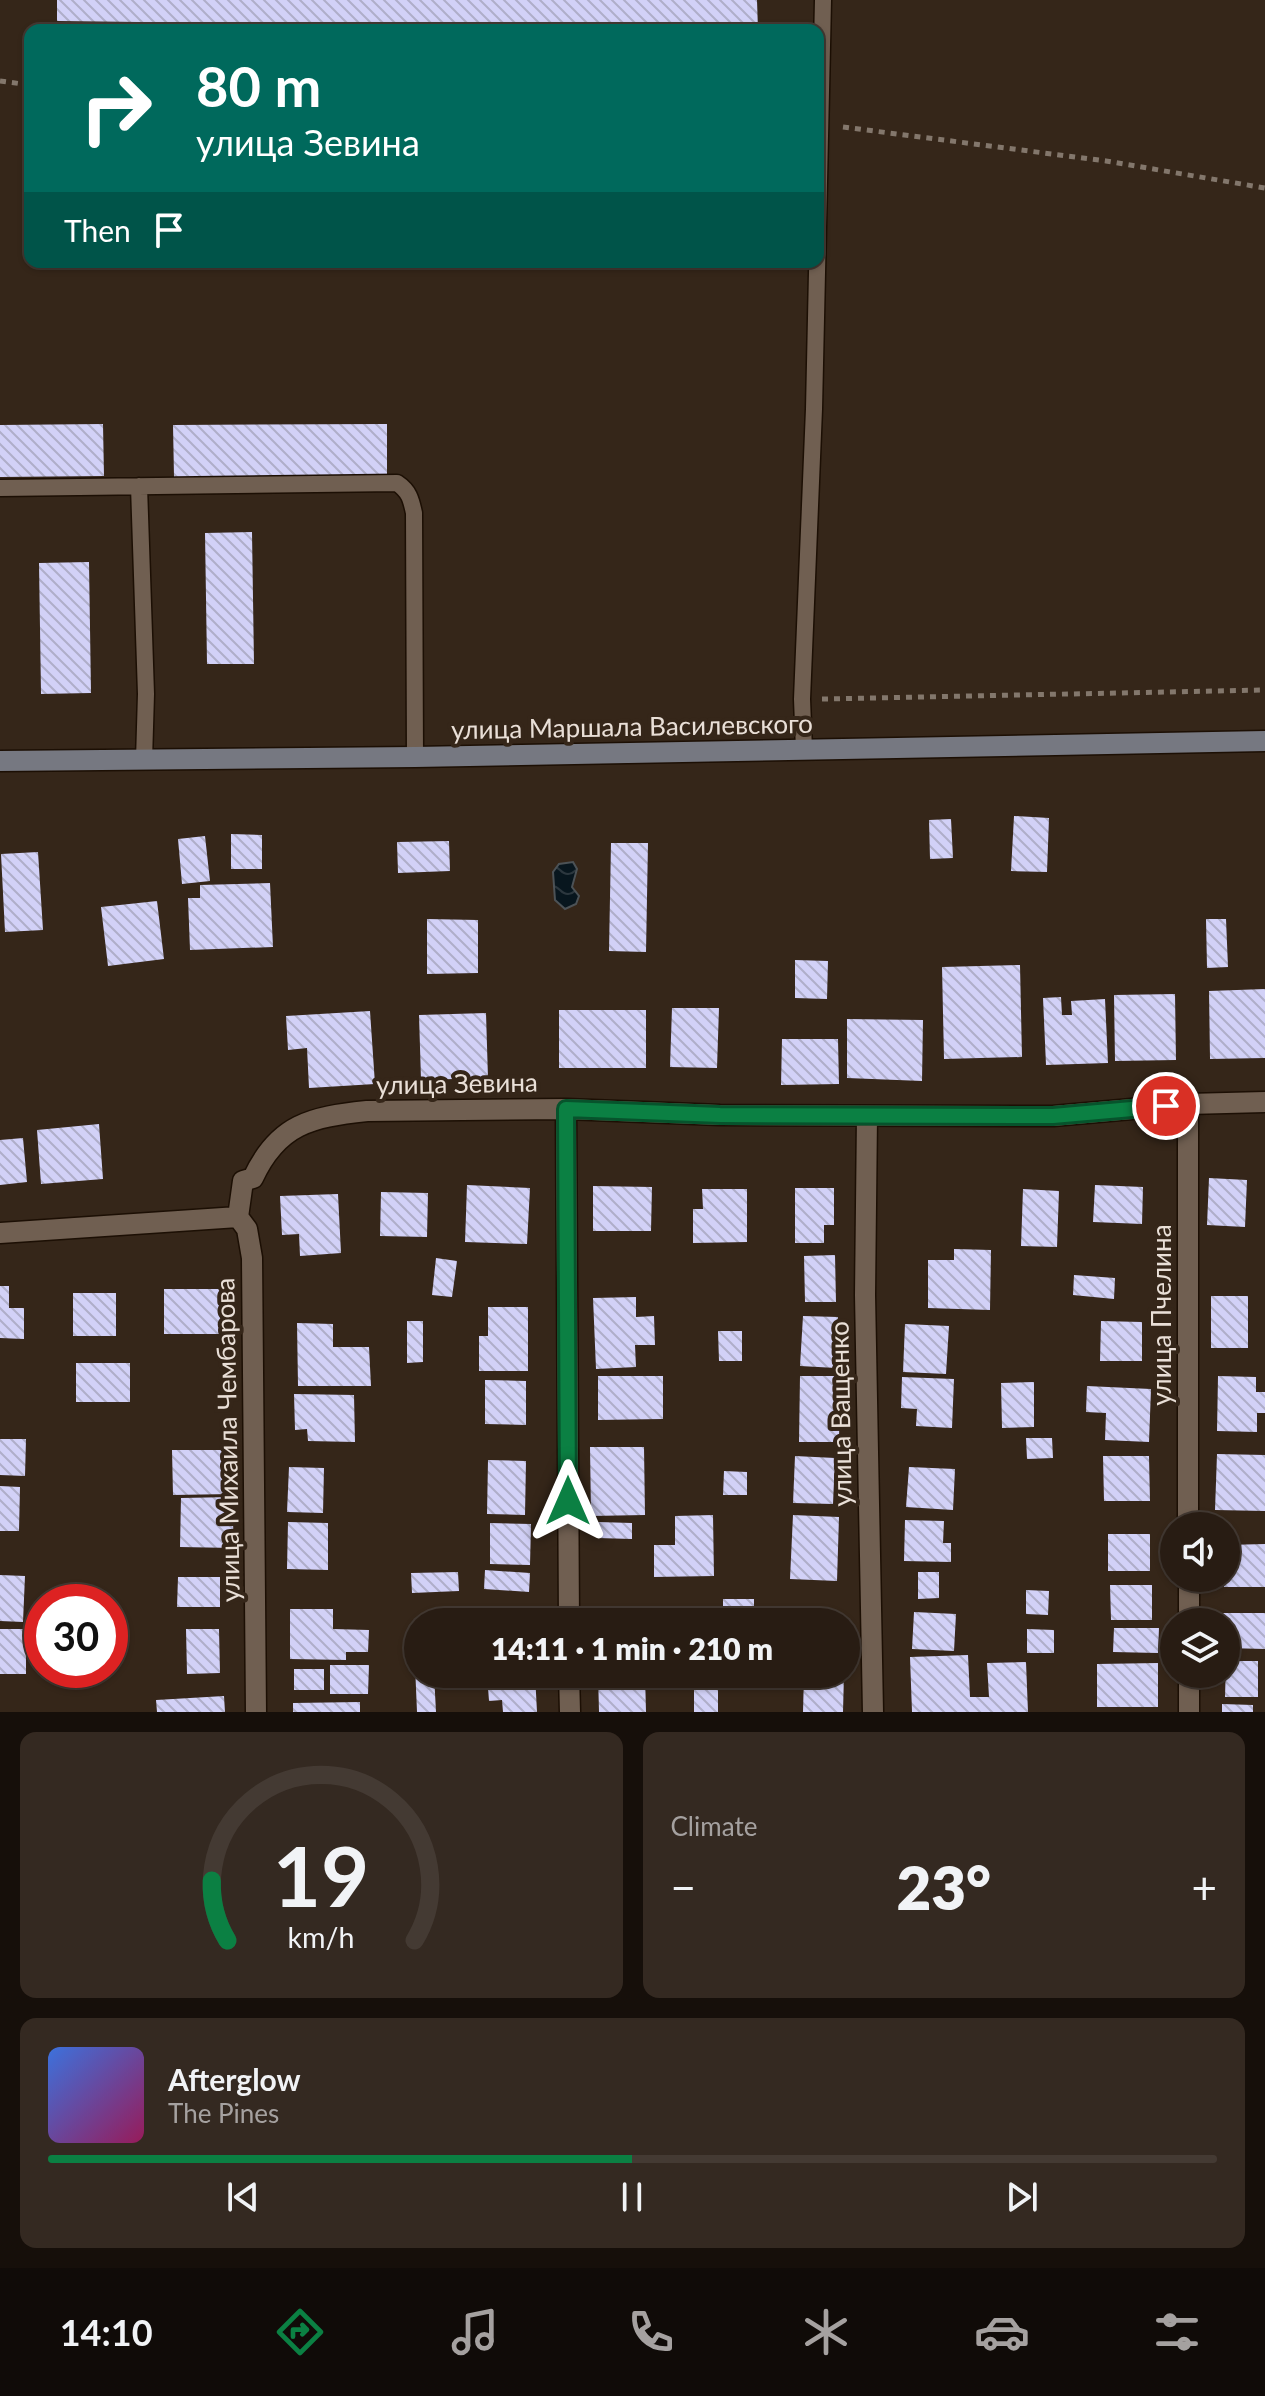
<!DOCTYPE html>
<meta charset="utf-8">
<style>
:root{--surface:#281c13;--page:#342921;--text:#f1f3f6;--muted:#a5a1a0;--line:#443a33;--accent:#0b8043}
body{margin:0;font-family:Lato,sans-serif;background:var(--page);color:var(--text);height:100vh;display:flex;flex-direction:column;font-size:30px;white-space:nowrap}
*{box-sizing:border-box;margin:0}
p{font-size:26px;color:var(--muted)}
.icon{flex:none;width:44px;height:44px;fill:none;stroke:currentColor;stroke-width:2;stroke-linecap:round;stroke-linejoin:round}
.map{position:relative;height:1712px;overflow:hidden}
.panel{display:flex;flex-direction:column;gap:20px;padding:20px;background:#160f0a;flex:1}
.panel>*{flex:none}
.top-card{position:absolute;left:24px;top:24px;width:800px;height:244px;border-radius:16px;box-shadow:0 2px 6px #0004,0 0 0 2px var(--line);background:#00695c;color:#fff;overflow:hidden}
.tools{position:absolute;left:1160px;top:1512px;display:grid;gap:16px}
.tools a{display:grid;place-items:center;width:80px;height:80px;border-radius:50%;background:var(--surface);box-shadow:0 2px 6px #0004,0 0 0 2px var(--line);font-size:40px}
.speed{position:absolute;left:24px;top:1584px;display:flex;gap:16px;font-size:40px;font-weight:700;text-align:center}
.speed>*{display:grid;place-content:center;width:104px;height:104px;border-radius:50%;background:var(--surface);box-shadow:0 2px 6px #0004,0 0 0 2px var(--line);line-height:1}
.speed .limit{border:12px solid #d22;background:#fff;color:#111}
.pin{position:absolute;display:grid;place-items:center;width:68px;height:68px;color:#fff;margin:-34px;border:4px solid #fff;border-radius:50%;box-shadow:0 2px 8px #0007}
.me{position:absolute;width:88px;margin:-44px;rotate:0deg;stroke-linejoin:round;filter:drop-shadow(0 0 6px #0008)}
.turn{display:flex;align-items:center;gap:28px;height:168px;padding:0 40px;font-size:36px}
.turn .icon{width:104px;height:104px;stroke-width:2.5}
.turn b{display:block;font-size:56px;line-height:68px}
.then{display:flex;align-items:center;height:76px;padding:0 40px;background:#0003;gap:16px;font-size:30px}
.big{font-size:60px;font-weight:800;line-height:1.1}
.panel .widget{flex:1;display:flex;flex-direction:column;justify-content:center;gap:12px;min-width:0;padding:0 28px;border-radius:16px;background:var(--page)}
.panel .dial{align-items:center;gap:0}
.dial svg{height:208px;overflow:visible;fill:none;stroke:var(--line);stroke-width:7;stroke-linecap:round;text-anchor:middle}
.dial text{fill:var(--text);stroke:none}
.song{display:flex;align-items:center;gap:24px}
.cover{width:96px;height:96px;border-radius:12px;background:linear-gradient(135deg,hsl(220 70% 55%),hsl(330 70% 35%))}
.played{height:8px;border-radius:4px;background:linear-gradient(90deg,var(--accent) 50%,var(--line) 50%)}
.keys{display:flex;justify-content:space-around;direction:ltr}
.heat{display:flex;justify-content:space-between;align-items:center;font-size:44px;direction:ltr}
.panel .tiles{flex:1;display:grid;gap:20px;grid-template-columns:1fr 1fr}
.widget:last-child{grid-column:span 2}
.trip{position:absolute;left:404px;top:1608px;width:456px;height:80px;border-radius:40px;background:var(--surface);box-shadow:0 2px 6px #0004,0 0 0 2px var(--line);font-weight:800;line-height:80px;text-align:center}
.menu{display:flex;height:128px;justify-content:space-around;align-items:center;background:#100b08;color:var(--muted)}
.menu .icon{width:56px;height:56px}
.menu .current{color:var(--accent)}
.menu b{font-size:36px;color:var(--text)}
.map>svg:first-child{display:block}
.water{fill:url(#water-waves);stroke:#4c5256;stroke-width:2}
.building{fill:url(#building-back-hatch)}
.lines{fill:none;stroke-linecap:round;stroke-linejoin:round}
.lane-casing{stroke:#1c0f04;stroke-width:19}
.street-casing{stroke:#1c0f04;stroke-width:23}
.secondary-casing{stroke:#1c0f04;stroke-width:23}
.path{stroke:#83776c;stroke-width:5;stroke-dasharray:6 6;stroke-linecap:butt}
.lane{stroke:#705f51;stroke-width:16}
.street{stroke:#705f51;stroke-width:20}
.secondary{stroke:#767881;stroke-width:20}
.route-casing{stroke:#07532c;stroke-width:20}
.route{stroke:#0b8043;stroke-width:14}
.labels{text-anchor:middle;stroke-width:8;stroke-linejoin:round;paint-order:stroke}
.street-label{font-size:26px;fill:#e9dfd7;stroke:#352619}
</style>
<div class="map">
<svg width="1265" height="1712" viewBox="0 0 1265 1712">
<defs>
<pattern id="water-waves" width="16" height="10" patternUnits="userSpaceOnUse" patternTransform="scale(2)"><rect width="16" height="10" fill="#08161e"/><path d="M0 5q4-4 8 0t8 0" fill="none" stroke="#2c373e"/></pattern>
<pattern id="building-back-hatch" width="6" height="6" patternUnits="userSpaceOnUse" patternTransform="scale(2)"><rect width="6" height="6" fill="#d2d1f7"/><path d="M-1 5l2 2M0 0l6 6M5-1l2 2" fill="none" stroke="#afaec9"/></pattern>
</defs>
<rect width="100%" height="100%" fill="#352619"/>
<path class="water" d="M573,862L577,869L572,887L579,896L576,904L565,909L555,900L553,872L559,864Z"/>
<path class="building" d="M57,0H757L758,30L57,21Z
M103,424L104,476L0,477V425Z
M387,424V476L174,477L173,425Z
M252,532L254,664H207L205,533Z
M89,562L91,693L41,694L39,563Z
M1014,816L1049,818L1047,872L1011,871Z
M951,819L953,858L930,859L929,820Z
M231,834L262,835V869H231Z
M205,836L210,881L182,884L178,839Z
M449,841L450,871L398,873L397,842Z
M611,843H648L646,952L609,951Z
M38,852L43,930L5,932L1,854Z
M270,883L273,947L190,950L188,898H200V885Z
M157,901L164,959L108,966L101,907Z
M427,919L478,920V973L427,974Z
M1206,919H1226L1228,967L1207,968Z
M795,960L828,961L827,999L795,998Z
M1020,965L1022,1057L944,1059L942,967Z
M1265,989V1058L1210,1059L1209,991Z
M1175,994L1176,1060L1115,1061L1114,995Z
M1061,997L1062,1015H1072L1071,1001L1105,999L1108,1063L1046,1065L1043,998Z
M672,1008H719L717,1068L670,1067Z
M559,1010H646V1068H559Z
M370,1011L375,1084L309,1088L307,1048L288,1050L286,1016Z
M486,1013L488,1078L421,1080L419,1015Z
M847,1019L923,1020L922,1081L847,1078Z
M782,1039H838L839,1084L781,1085Z
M99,1124L103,1179L41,1184L37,1130Z
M23,1138L27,1182L0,1185V1140Z
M1209,1178L1247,1180L1245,1227L1207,1225Z
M467,1185L530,1188L527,1244L465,1242Z
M1095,1185L1143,1187L1142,1224L1093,1222Z
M593,1186L652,1187L651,1231H593Z
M795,1188H834V1225H824V1243H795Z
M702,1189H747V1242L693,1243V1209H703Z
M1023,1189L1059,1191L1057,1247L1021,1246Z
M381,1192L428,1193L427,1237L380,1236Z
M338,1194L341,1253L300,1256L299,1234L282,1235L280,1196Z
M954,1249L991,1250L990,1310L928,1308V1260H954Z
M835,1255L836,1302H805L804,1256Z
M436,1258L457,1261L452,1297L432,1295Z
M1074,1275L1115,1278L1114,1299L1073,1295Z
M0,1286H9V1308H24V1339L0,1338Z
M164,1289H220L221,1334H164Z
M73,1293H116V1336H73Z
M1211,1296H1248V1348H1211Z
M636,1297V1317L654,1316L655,1345H635L636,1367L596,1369L593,1298Z
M488,1307H528V1371H479V1336H488Z
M803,1316L838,1317L836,1368L800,1366Z
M407,1321H423V1362L407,1363Z
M1101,1321L1142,1322V1361H1100Z
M297,1323L333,1324V1347H369L371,1386H298Z
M905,1324L949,1326L946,1374L903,1372Z
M718,1331H742V1361H719Z
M76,1363H130V1402H76Z
M598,1376H663V1419L598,1420Z
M800,1376H840L839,1442H799Z
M1218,1376L1256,1377V1392H1265V1413H1257V1432L1217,1431Z
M902,1377L954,1379L952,1428L916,1426L917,1409L901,1408Z
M485,1380L526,1381V1425L485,1424Z
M1034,1382V1427L1002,1428L1001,1383Z
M1087,1386L1151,1389L1149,1442L1105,1440L1106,1413L1086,1412Z
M294,1394L354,1395L355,1442L308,1441L307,1429L295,1430Z
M1026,1438H1052L1053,1458L1027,1459Z
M0,1439H26L25,1476L0,1475Z
M590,1447H644L645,1515L591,1516Z
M172,1450H231L232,1494L173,1495Z
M1217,1454L1265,1455V1511L1215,1510Z
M795,1456L835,1458L833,1504L793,1503Z
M1103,1456H1149L1150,1501H1104Z
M488,1460L526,1461L525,1515L487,1514Z
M289,1467L324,1468L323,1513L287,1512Z
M909,1467L955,1469L953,1510L906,1507Z
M724,1471L747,1472V1495H723Z
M0,1486L20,1487L19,1531H0Z
M232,1497L234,1548L180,1547L181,1498Z
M713,1515L714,1576L654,1577V1545H675V1516Z
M793,1515L839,1517L837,1581L790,1579Z
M905,1520L944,1521L943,1543H951V1562L904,1561Z
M288,1522L328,1523V1570L287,1569Z
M598,1522L632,1523V1539L597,1538Z
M490,1523L531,1524L530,1565L490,1564Z
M1108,1534H1150V1571H1108Z
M1265,1544V1587H1224L1226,1545Z
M485,1570L530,1573L529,1592L484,1589Z
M458,1572L459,1591L412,1593L411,1573Z
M918,1572H939V1598L918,1599Z
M0,1575L25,1576L23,1622L0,1621Z
M178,1577H220V1607H177Z
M1110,1585H1152V1620H1111Z
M1026,1590L1049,1591L1048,1615L1026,1614Z
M723,1599H754V1622H723Z
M647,1606L671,1607L670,1622H646Z
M290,1609H333V1629L369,1630L368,1652H346V1660L290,1659Z
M597,1610H643V1622H597Z
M914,1612L956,1614L954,1651L912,1649Z
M492,1613L534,1614V1622H492Z
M1222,1613H1265V1649L1226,1648V1622H1222Z
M30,1627H42V1641L31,1642Z
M1114,1628H1159L1158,1653L1113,1652Z
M0,1629H26V1674H0Z
M186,1629H219L220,1673L187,1674Z
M1027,1629L1054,1630V1653H1027Z
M968,1655L970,1697H989L987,1663L1026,1662L1028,1712H912L910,1657Z
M1226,1661H1258V1697H1225Z
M1158,1663V1707H1097V1664Z
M330,1665H369L368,1694H330Z
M415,1665H418V1674H434L436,1712H417Z
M294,1669H324V1690H294Z
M487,1674H535L537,1712H503L502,1700L489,1701Z
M598,1674H645L646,1712H599Z
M804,1674H844L843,1712H803Z
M694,1690H718V1712H694Z
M224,1696L225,1712H157L156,1700Z
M360,1702V1712H293V1703Z
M1222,1704L1253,1705V1712H1222Z"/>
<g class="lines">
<g class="lane-casing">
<path id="lane" d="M139,486L146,694L144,760
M0,488L397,483C409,491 411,499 414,513L415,757
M804,750L802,699L814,409L823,0"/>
</g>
<g class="street-casing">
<path id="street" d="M1188,1104V1526
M566,1109L569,1622
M867,1116L865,1295L873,1712
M0,1233L238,1217
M1189,1578V1622
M569,1674L570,1712
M1189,1674V1712
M256,1712L252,1258L247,1229L238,1217L243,1181L253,1178C278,1124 311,1117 367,1111L566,1109L720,1115L1053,1116L1188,1104L1265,1102"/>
</g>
<g class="secondary-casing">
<path id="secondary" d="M0,761L415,757L1265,741"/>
</g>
<path class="path" d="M0,81L30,85
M843,127L1106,161L1265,188
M822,699L1265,690"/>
<use href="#lane" class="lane"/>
<use href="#street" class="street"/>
<use href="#secondary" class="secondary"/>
</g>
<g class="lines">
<g class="route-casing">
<path id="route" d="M568,1501L566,1109L720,1115L1053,1116L1166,1106"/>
</g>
<use href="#route" class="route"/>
</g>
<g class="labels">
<g class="street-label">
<text transform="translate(632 727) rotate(-1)" y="9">улица Маршала Василевского</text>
<text transform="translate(457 1084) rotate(-1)" y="9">улица Зевина</text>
<text transform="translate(1162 1315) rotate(-90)" y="9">улица Пчелина</text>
<text transform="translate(841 1414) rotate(-91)" y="9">улица Ващенко</text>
<text transform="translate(228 1440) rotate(-91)" y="9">улица Михаила Чембарова</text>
</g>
</g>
</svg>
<div class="tools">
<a><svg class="icon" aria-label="sound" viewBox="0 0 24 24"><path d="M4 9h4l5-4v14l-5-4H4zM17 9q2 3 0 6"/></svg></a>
<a><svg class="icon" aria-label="layers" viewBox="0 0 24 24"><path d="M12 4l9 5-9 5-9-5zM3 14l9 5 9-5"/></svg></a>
</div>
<div class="speed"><div class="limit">30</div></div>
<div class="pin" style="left:1166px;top:1106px;background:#d93025"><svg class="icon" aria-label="arrive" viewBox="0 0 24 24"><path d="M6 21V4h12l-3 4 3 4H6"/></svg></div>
<svg class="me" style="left:568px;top:1501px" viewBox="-20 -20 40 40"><path d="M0-17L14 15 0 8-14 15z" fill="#0b8043" stroke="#fff" stroke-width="4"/></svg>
<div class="trip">14:11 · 1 min · 210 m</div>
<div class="top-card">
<div class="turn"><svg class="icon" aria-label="right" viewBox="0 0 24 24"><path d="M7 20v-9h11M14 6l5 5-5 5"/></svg><div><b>80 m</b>улица Зевина</div></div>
<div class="then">Then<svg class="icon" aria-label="arrive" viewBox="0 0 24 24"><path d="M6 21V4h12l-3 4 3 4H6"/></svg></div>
</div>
</div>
<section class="panel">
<div class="tiles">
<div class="widget dial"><svg viewBox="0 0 100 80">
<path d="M14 69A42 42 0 1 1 86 69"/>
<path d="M14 69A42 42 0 0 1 8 46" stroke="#0b8043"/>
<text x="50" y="56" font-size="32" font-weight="700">19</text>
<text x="50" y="72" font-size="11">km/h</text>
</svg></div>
<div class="widget"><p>Climate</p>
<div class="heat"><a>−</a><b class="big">23°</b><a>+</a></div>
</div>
<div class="widget">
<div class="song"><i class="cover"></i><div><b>Afterglow</b><p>The Pines</p></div></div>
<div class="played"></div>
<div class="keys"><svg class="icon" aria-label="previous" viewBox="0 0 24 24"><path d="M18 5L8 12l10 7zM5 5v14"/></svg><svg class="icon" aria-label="pause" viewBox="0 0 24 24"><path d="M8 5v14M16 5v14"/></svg><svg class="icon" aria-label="next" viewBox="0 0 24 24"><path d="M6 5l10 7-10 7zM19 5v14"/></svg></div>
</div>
</div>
</section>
<nav class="menu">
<b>14:10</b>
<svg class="icon current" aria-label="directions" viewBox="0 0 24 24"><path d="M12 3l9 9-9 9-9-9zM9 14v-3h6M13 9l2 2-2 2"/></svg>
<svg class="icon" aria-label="music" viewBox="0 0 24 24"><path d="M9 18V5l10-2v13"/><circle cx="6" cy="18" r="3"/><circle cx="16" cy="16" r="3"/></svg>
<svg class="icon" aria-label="phone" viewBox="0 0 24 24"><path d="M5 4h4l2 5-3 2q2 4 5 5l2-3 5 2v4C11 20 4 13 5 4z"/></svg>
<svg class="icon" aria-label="climate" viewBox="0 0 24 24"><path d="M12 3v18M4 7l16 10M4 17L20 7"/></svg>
<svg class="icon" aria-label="car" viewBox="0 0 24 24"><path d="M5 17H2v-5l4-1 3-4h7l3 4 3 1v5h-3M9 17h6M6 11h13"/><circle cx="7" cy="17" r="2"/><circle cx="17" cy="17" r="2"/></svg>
<svg class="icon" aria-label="filters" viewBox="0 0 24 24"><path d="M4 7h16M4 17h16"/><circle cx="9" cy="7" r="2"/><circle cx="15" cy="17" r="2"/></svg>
</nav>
